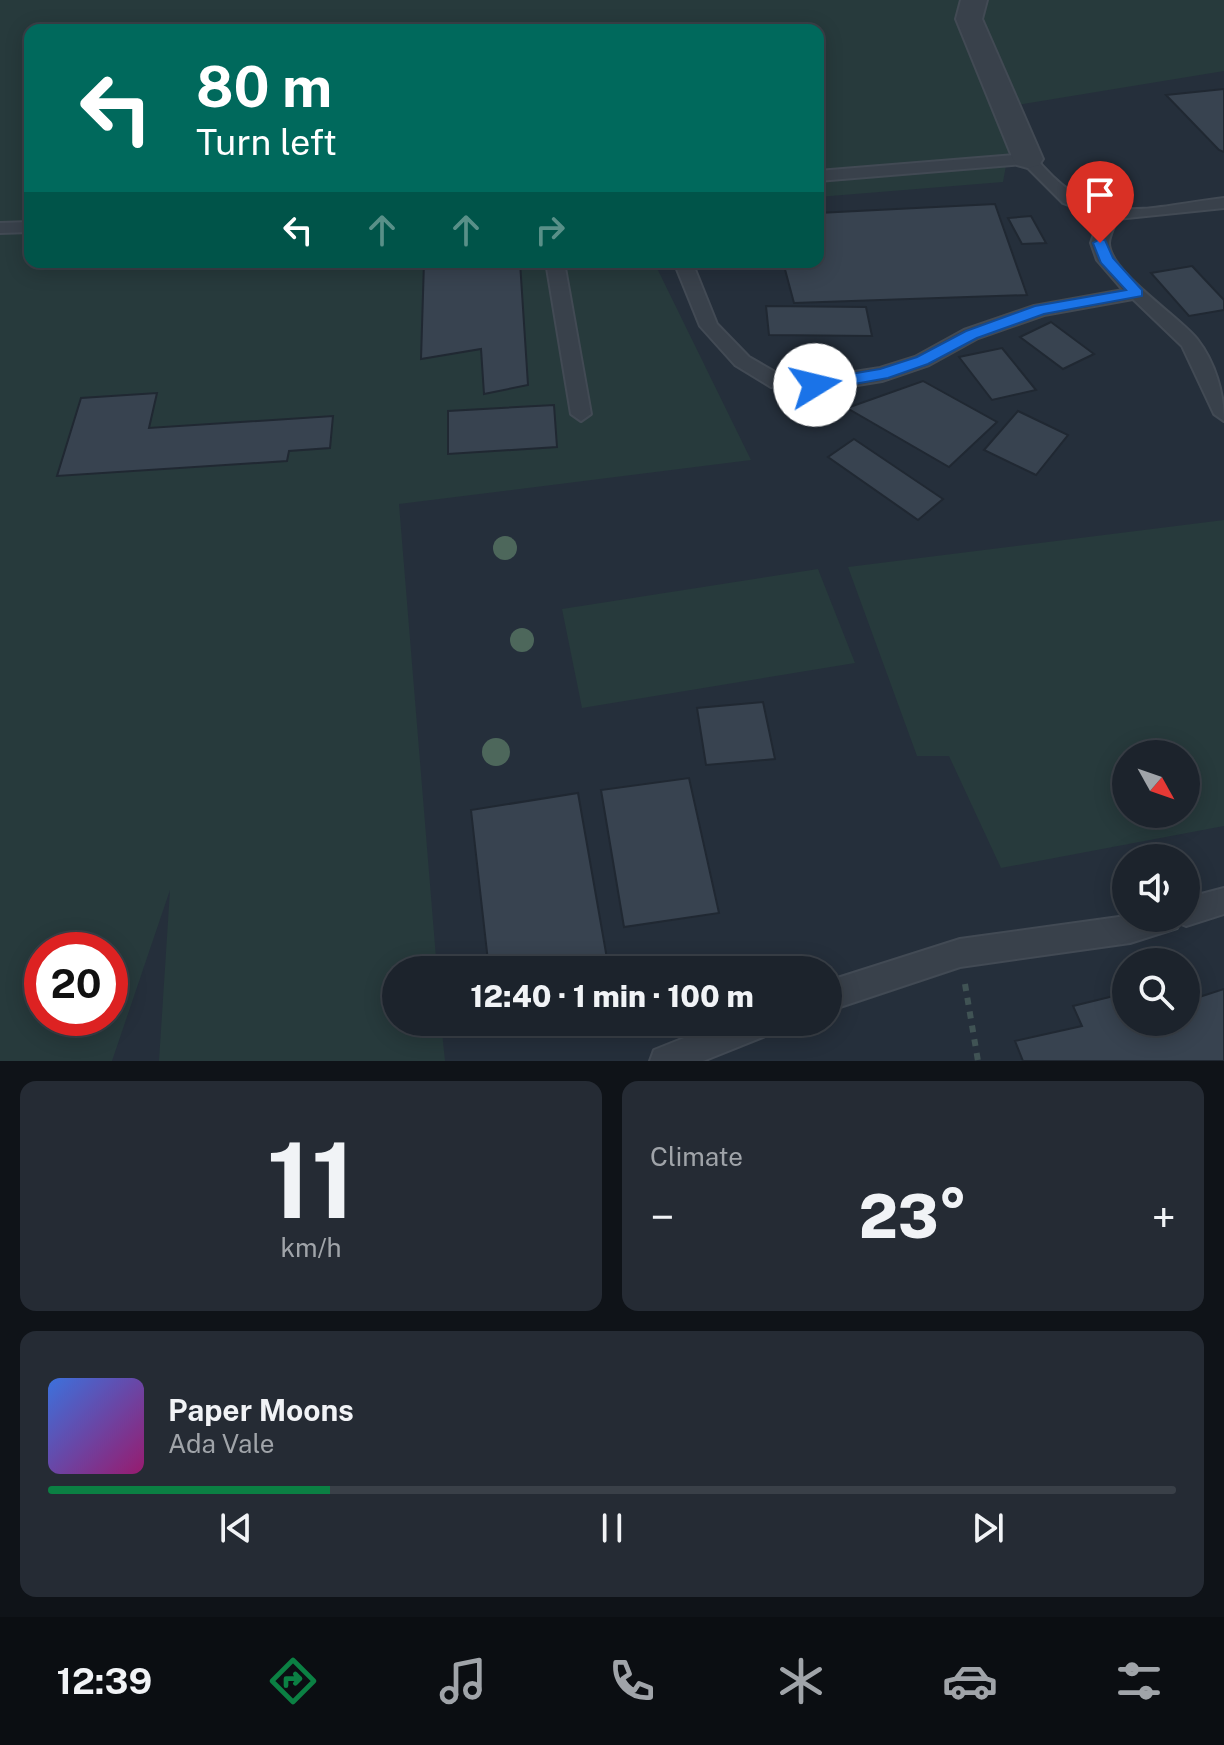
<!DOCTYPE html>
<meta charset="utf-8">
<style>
:root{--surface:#1c232c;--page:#252b34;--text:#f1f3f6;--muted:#a0a4a9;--line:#3a4048;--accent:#0b8043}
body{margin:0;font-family:"Public Sans",sans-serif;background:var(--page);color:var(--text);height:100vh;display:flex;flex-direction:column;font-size:30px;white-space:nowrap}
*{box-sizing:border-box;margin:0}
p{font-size:26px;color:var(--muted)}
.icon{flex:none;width:44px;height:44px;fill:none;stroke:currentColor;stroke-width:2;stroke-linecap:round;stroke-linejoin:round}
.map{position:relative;height:1061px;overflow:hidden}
.drawer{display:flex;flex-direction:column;gap:20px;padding:20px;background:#0f1318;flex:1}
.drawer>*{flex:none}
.hud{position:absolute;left:24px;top:24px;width:800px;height:244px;border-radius:16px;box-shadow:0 4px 20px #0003,0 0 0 2px var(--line);background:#00695c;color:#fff;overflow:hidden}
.needle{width:52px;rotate:130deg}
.controls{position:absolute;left:1112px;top:740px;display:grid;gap:16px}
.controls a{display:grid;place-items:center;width:88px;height:88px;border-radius:50%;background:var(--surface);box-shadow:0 4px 20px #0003,0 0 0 2px var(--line);font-size:40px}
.speed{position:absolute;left:24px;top:932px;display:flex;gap:16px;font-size:40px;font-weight:700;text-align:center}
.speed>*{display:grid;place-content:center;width:104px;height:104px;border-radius:50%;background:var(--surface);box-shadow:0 4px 20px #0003,0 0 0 2px var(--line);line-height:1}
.speed .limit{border:12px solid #d22;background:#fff;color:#111}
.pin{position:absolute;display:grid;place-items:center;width:68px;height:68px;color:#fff;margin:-82px -34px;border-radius:50% 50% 50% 0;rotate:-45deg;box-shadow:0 0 8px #0007}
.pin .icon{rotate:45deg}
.me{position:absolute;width:88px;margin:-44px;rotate:81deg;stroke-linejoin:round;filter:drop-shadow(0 0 6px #0008)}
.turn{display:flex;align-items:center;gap:28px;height:168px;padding:0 40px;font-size:36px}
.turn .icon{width:104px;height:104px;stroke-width:2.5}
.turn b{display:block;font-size:56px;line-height:68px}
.lanes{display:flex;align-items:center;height:76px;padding:0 40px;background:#0003;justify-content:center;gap:40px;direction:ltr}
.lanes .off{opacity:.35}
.big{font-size:60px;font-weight:800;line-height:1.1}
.drawer .tile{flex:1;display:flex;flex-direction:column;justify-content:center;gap:12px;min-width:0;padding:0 28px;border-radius:16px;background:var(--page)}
.drawer .dial{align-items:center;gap:0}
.dial b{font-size:104px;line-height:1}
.song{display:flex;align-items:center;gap:24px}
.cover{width:96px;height:96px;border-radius:12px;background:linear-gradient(135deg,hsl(220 70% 55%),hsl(320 70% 35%))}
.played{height:8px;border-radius:4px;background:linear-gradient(90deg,var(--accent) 25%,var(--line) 25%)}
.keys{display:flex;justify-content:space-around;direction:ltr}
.heat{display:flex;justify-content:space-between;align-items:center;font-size:44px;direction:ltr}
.drawer .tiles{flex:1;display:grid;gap:20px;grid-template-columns:1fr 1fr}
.tile:last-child{grid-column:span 2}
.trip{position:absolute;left:382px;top:956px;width:460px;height:80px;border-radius:40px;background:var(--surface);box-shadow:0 4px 20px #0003,0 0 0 2px var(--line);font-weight:800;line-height:80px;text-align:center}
.tabs{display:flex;height:128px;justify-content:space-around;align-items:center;background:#0b0e12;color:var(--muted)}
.tabs .icon{width:56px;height:56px}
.tabs .on{color:var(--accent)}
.tabs b{font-size:36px;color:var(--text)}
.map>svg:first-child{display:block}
.green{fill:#273a3c;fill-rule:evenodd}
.building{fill:#384350;stroke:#202832;stroke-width:2}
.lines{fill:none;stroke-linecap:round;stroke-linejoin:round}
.service-casing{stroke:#424a54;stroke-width:4}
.minor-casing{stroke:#424a54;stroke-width:4}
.path{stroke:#405354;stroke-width:6;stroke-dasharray:7 7;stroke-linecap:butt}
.service{fill:#39414b;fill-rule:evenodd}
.minor{fill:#39414b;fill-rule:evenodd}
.tree{fill:#4d675b}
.route{fill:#1a73e8;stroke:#114b97;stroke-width:2}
</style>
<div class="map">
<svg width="1224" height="1061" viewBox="0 0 1224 1061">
<rect width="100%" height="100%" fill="#252f3b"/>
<path class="green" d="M0,0H1224V71L1017,105L1003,182L818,197V30H30V262H654L751,460L399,504L437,970H396V1022H441L445,1061H159L170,890L112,1061H0ZM42,950H110V1018H42Z
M1224,520V826L1001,868L949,756H917L848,567ZM1126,754H1186V814H1126Z
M818,569L855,663L582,708L562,609Z"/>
<path class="building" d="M1224,89V152L1219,150L1166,95Z
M995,204L1027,295L794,303L783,262H818V213Z
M1031,216L1046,243L1022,244L1008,218Z
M424,262H520L528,385L484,394L481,349L421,359Z
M1192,266L1224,300V310L1189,316L1151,273Z
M766,306L866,307L872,336L769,335Z
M1051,322L1094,354L1063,369L1020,337Z
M1002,348L1036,390L992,400L959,357Z
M923,381L997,422L949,467L847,408Z
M157,393L149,428L333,416L330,448L289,451L287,461L57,476L81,398Z
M554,405L557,447L448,454V411Z
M1018,411L1068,435L1036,475L984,450Z
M854,439L943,499L918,520L828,457Z
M763,702L775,759L706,765L697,708Z
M689,778L719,913L624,927L601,790Z
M578,793L609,970H489L471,810Z
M1186,987L1196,998L1224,989V1061H1023L1015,1041L1082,1026L1073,1006L1126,993V1022H1186Z"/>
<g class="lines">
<g class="service-casing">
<path id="service" d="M1028,154L1034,156C1095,231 1139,208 1224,198V208L1117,219C1115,225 1109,236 1109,243C1109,272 1179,316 1197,339C1215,362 1224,393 1224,421L1214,414L1182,346L1133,299L1044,315L978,338L929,365L882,381L815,392L771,387L735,365L700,326L674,262H692L717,324L749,357L782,376L815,378L880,368L915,357L964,330L1034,306L1123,290L1097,260L1091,243L1100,217L1063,203L1024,164L818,181V171Z
M30,222V232L0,233V223Z
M546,262H564L591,414L581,421L571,414Z
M1224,888V914L1186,926L1179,923L1177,928L1130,943L960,967L828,1011V981L960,939L1126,916L1186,918V898Z
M724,1022H777L773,1033L703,1061H650L654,1050Z"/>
</g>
<g class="minor-casing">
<path id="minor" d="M961,0H987L982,19L1043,159L1039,165L1028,168L1017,165L1013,159L956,19Z"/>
</g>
<path class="path" d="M965,984L978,1061"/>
<use href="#service" class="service"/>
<use href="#minor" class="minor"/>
</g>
<g class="tree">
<circle cx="505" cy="548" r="12"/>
<circle cx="522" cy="640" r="12"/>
<circle cx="496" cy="752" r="14"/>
</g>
<path class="route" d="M1100,239L1105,240L1113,258L1142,290V296L1044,314L977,338L928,364L888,378L815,391L807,385L815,380L880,369L917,357L966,331L1035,306L1126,290L1101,263L1093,243Z"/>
</svg>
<div class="controls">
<a><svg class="needle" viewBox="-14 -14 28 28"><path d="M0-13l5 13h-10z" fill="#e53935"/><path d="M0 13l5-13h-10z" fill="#a0a4a9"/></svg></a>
<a><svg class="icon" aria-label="sound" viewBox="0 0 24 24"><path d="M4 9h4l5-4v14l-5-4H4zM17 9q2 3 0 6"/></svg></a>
<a><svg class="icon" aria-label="search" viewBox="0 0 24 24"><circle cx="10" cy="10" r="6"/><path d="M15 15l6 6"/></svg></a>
</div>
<div class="speed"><div class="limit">20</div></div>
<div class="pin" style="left:1100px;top:243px;background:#d93025"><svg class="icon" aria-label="arrive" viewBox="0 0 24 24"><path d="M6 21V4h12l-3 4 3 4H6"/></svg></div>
<svg class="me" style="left:815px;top:385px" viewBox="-20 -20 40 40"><circle r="19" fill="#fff"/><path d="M0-13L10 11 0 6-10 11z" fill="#1a73e8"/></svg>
<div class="trip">12:40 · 1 min · 100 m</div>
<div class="hud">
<div class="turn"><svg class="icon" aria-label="left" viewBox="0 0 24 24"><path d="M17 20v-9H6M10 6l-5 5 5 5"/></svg><div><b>80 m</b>Turn left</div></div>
<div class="lanes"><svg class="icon" aria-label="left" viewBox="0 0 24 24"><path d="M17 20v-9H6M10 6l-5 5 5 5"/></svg><svg class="icon off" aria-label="ahead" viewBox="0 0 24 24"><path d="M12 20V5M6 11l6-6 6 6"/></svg><svg class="icon off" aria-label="ahead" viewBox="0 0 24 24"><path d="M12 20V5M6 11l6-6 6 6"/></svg><svg class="icon off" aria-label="right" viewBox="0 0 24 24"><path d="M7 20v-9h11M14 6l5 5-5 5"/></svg></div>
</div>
</div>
<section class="drawer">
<div class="tiles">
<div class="tile dial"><b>11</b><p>km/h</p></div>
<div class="tile"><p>Climate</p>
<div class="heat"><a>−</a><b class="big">23°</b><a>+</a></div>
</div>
<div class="tile">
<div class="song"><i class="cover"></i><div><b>Paper Moons</b><p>Ada Vale</p></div></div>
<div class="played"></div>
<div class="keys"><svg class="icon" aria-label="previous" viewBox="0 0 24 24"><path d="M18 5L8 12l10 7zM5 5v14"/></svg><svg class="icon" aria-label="pause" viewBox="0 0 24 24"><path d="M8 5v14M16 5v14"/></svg><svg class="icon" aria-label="next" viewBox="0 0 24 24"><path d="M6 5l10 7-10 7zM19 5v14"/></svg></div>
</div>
</div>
</section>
<nav class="tabs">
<b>12:39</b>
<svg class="icon on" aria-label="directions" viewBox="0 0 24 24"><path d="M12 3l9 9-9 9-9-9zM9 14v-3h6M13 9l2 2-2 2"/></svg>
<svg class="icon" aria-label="music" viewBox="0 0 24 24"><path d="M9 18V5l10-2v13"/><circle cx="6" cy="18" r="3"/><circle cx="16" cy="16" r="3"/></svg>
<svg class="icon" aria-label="phone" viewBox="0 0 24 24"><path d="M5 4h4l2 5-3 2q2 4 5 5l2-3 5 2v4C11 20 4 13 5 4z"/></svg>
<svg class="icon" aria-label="climate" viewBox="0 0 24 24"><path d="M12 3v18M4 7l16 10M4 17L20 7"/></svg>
<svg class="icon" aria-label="car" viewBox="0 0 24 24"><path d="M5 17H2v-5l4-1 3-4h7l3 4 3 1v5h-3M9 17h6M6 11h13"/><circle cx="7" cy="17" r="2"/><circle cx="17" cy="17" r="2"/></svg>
<svg class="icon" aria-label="filters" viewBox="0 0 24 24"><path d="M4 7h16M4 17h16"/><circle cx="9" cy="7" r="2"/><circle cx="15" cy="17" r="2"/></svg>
</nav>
